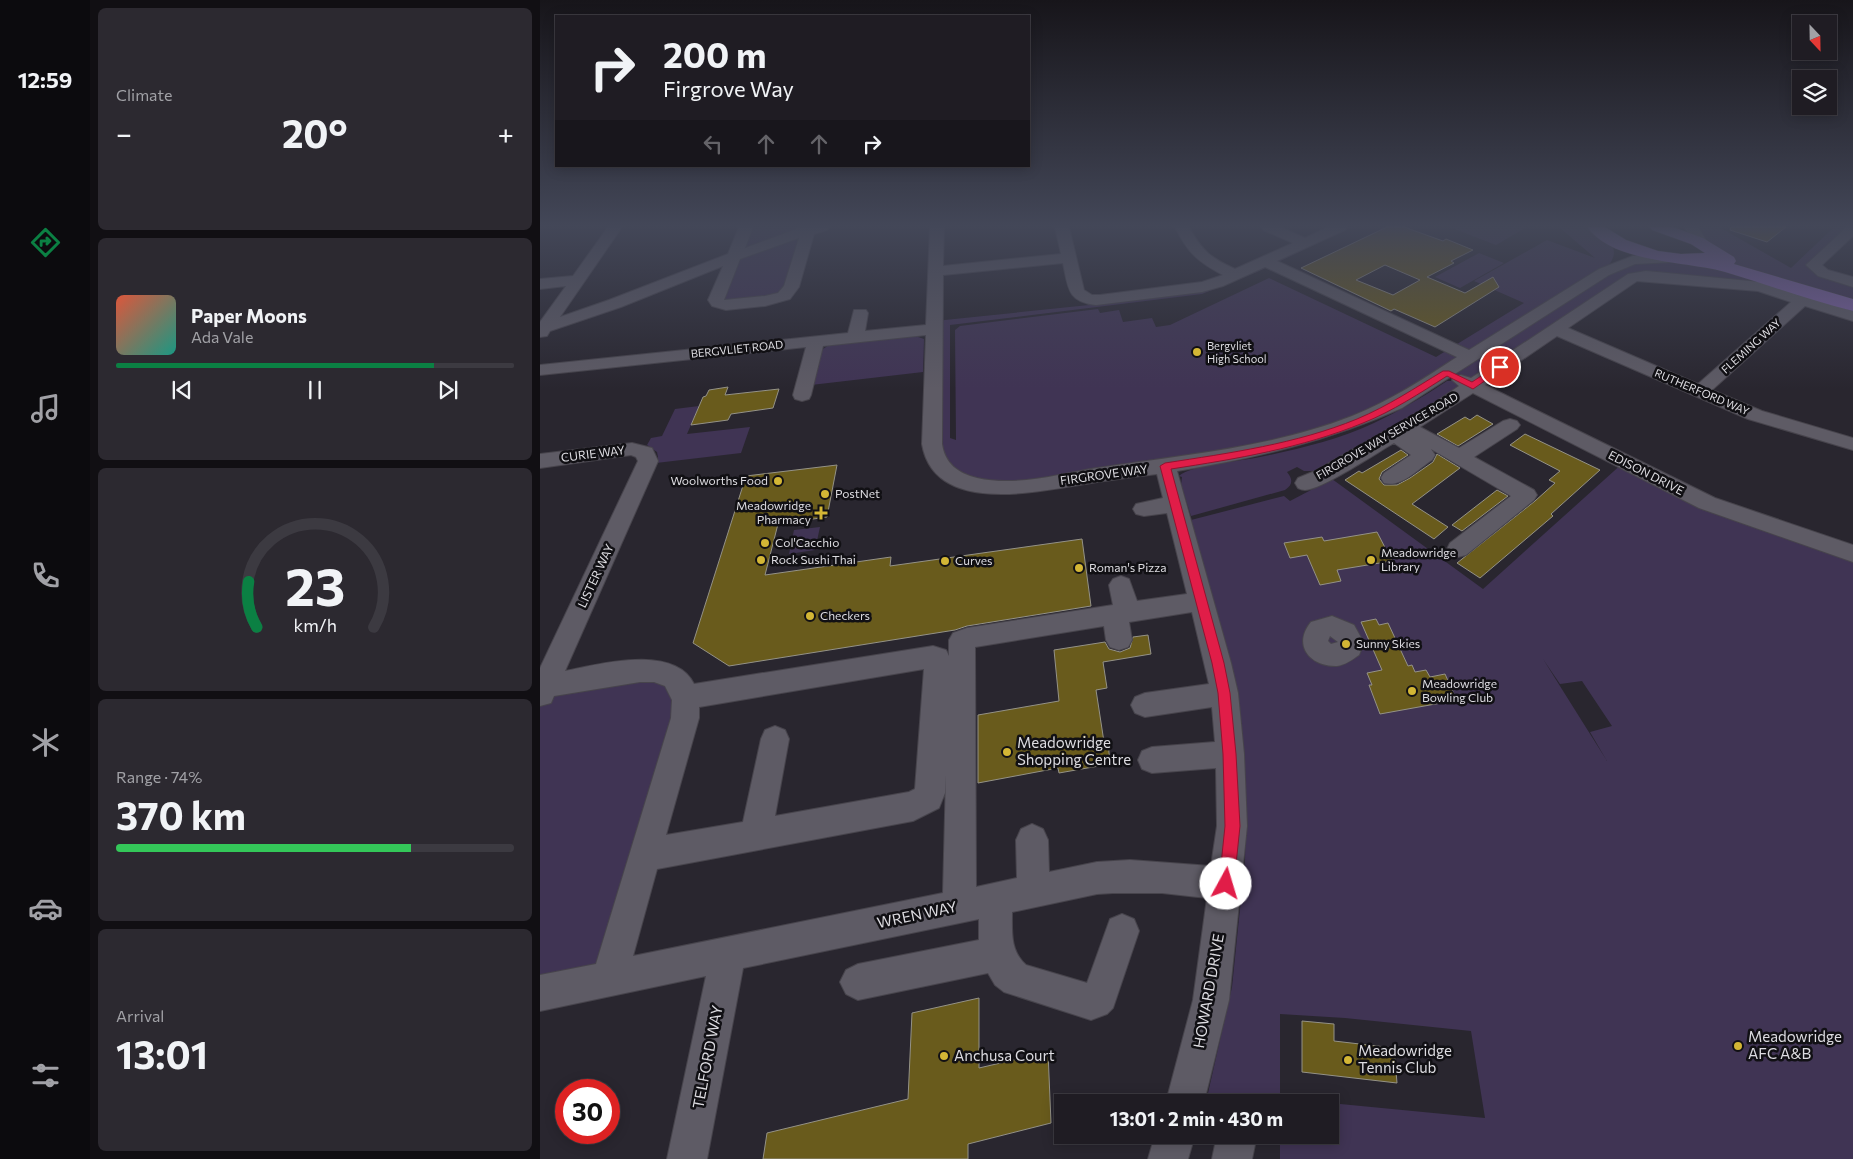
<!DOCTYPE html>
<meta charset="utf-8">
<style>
:root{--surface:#1f1c23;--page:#2c2930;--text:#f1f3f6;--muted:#a1a1a6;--line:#3c3a41;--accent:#0b8043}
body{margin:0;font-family:Commissioner,sans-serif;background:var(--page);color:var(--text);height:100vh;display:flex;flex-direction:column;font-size:19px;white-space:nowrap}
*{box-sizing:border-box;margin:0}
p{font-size:16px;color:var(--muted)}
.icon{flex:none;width:28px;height:28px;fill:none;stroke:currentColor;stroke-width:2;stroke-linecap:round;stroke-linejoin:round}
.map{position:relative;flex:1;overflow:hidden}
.side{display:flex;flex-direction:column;gap:8px;padding:8px;background:#110f13;width:450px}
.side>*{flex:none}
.banner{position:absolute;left:15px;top:15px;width:475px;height:152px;border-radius:0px;box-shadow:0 2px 12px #0003,0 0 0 1px var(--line);background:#1f1c23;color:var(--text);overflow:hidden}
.needle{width:32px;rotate:158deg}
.tools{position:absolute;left:1252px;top:15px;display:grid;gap:10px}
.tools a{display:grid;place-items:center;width:45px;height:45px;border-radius:0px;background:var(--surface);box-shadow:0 2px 12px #0003,0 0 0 1px var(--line);font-size:25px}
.speed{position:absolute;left:15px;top:1079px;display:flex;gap:10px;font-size:25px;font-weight:700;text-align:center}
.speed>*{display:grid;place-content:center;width:65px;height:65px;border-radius:50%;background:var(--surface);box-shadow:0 2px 12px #0003,0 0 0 1px var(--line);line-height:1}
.speed .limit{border:8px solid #d22;background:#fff;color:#111}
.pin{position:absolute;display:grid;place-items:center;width:42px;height:42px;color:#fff;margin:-21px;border:2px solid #fff;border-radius:50%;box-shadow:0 1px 5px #0007}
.me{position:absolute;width:55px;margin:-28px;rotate:6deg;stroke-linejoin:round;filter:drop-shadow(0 0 4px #0008)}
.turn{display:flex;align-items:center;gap:18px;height:105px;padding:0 25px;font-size:22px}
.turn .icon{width:65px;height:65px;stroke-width:2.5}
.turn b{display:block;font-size:35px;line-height:42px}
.lanes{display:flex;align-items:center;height:48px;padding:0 25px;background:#0003;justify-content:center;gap:25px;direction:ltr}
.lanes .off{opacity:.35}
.big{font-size:38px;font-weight:700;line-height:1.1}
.side .widget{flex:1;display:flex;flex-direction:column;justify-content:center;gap:8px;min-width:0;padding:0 18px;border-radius:8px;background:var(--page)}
.side .dial{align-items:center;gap:0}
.dial svg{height:130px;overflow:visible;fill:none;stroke:var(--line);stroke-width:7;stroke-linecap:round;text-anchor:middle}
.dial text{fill:var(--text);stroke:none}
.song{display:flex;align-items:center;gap:15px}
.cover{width:60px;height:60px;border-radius:8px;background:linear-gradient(135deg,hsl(10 70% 55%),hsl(170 70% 35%))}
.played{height:5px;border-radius:2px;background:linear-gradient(90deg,var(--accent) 80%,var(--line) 80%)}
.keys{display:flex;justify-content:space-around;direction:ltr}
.heat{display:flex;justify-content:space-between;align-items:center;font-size:28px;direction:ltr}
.charge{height:8px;border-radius:4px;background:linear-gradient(90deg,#34c759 74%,var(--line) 0)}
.trip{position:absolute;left:514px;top:1094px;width:285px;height:50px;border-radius:0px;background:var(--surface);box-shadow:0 2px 12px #0003,0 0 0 1px var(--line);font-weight:700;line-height:50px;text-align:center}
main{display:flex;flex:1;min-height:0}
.dock{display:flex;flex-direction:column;width:90px;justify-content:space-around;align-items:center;background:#0c0b0e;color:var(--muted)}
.dock .icon{width:35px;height:35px}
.dock .on{color:var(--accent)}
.dock b{font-size:22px;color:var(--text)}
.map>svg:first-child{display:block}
.green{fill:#403454;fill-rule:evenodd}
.building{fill:#695b1c;stroke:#949287;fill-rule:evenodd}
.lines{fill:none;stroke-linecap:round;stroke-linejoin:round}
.minor-casing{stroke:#47444c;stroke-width:2}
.major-casing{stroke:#47444c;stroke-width:1}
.minor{fill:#5e5b65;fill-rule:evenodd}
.major{fill:#7e62a6;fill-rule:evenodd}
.route{fill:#e11d48;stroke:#92132f}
.poi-dot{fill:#d3b635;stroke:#111014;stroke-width:2}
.labels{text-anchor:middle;stroke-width:5;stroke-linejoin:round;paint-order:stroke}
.far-poi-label{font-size:11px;fill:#dddce1;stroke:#111014;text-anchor:start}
.far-street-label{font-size:11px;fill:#dddce1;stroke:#111014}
.street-label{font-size:12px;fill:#dddce1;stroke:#111014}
.poi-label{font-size:12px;fill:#dddce1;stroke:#111014;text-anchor:start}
.near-poi-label{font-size:15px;fill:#dddce1;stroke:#111014;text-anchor:start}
.near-street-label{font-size:15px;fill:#dddce1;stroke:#111014}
</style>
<main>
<nav class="dock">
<b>12:59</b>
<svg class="icon on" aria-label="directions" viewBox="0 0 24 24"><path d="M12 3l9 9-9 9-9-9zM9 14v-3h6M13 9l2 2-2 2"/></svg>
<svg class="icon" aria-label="music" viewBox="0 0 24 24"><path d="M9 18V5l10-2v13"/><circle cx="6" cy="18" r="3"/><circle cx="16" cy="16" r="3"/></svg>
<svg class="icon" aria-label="phone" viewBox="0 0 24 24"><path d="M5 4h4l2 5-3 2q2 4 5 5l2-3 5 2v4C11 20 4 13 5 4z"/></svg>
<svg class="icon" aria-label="climate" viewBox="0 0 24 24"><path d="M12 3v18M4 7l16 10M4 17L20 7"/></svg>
<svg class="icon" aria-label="car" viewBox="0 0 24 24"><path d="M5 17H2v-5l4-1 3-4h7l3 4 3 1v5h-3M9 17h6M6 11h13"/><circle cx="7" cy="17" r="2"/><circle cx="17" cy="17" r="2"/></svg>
<svg class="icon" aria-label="filters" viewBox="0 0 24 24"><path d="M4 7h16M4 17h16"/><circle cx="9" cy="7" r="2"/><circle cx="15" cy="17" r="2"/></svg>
</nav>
<section class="side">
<div class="widget"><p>Climate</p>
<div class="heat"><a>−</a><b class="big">20°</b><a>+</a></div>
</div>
<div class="widget">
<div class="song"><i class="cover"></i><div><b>Paper Moons</b><p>Ada Vale</p></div></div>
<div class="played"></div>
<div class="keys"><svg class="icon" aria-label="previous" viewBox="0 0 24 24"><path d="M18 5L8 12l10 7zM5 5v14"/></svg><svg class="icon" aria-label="pause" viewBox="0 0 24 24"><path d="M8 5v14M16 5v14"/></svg><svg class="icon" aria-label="next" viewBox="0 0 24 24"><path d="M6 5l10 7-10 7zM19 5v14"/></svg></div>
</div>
<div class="widget dial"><svg viewBox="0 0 100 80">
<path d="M14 69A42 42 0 1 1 86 69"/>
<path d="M14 69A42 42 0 0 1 9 41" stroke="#0b8043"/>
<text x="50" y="56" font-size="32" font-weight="700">23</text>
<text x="50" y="72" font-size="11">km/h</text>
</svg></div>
<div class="widget"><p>Range · 74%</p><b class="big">370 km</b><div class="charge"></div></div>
<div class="widget"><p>Arrival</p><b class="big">13:01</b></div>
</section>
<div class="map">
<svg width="1313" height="1159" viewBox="0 0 1313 1159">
<rect width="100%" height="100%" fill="#29262f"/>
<path class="green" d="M206,227H269L244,296L178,303Z
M800,227H812L717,272L662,294L410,325V438L416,440L415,330L420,326L558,309L560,313L579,310L583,322L612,318L616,327L630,325L729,278L896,357L984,303L934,281L1007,240L1055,258L1019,227H1055C1071,243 1083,249 1065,270L1105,258L1200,267L1185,259L1151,227H1179L1251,268L1294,227H1313L1273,265L1313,282V316L1226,289L1100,276L933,386L906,373L782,434L473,487L403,470L395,321L549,305L550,300L645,291Z
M909,227H987L956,245Z
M939,253L964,263L920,288L895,277Z
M375,336L384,339L383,372L271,385L280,351L289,345Z
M907,381H914L920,384L919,389L775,471H764L757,467L747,472C753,479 753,485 745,490L651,516L641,485L642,477L639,476C650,465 703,461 720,457C758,449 798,440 834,423C859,411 883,397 907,381Z
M159,406L147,434L210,427L201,453L116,463L118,457L117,452L107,445L111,438L122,436L135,409Z
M1084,462L1313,554V1159H740V1144L705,1135H790V1103L945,1118L931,1031L805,1018L740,1014V1098L784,1102H666L692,987L705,860L706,799L703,753L665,573L651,520L744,496L750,501L792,479L943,589ZM1003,659L1020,684L1042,681L1072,726L1050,732L1067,761Z
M280,527L275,550L249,554L254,530Z
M27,681L140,682L69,979L0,993V698Z"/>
<path class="building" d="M847,227H864L903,241L906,239L933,250L911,261L914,263L887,277L925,293L953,277L959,287L895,327L854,309L851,311L761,268ZM845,265L880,280L853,295L816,280Z
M1191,227H1246L1227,242L1190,230Z
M188,387L185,395L239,389L233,408L191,414L188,420L151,425L163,397L166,396L169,390Z
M937,415L953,424L918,446L897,434L925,417L930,420Z
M985,434L1060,470L1011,514L1013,516L940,578L917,563L995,501L1015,483L1009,480L1020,471L970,445Z
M861,450L868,455L842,472L839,479L844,485H857L870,478L893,462L897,454L920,468L872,504L908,527L894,539L805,480L819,471L822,473Z
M297,465L287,517L238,524L225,575L351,557L350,566L542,539L551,606L427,626L415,630L189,666L153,643L206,476Z
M957,490L968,496L922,531L912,525Z
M837,532L852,561L797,570L801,581L780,585L767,555L750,558L744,543L782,537L784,541Z
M836,619L839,625L848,623L868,666L872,665L875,672L886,670L890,677L905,674L915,696L898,699L901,703L840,714L829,685H832L827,673L842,670L821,622Z
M608,635L611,654L563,662L567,688L556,690L564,742L568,741L570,764L519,773L518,768L438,783V715L519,701L514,650L565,642L569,649L580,652L590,648L593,637Z
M439,998V1068L508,1052L511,1123L428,1144V1159H223L227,1133L368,1099L372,1013Z
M762,1021L794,1024V1041L854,1048L857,1083L762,1072Z"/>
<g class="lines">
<g class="minor-casing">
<path id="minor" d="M68,227H82L20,317L69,300L188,254L199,227H213L205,248L262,227H289L287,230L274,234L259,287L250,299L225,306L186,310L172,306L168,300L183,266L81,307L10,331L7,336L0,337V322L26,286L0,289V279L33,276ZM259,238L244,286L238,293L225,296L184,300L200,259Z
M390,227H404L403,266L521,254L515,227H529L544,290L552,295H560L662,282L683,275C658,262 648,253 635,227H649C662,251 671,258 695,269L753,243L723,230L721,227H740L765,238L788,227H807L805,230L737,261L929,350L1059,269L1093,256L1133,254L1138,255L1140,258L1138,261L1133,262L1095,264L1069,275L862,408C788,441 716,458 637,471L691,663L698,693L704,754L707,826L689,1000L664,1102H626L653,1000L667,898L622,893H573L557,894L472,912C472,932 470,951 486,965L547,983L570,919L582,914L594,919L599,931L573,1008L567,1014L551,1020L464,992L455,985L448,973L318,1000L306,994L300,982L306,970L318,964L439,940V919L203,968L167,1159H127L166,976L0,1011V975L56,964L131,718L132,700L125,686L114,682H100L14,696L11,703L0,706V668L98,461L96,457L91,455L0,468V454L92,443L112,448L118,461L25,671C60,664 134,644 154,684L393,646L406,650L409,656V640L413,633L427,628L573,605L569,585L573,579L581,576L589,579L597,601L647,594L627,513L604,516L596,514L593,509L596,504L623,498L617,474C593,477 569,480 545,484C496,492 394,515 382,444L386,335L283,346L271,395L269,399L262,401L255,399L253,395L266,347L0,375V365L308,333L314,310H326L328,313L325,331L386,325ZM523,263C528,287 527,302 556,305L662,292L683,286L725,267L917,357C883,379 850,401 812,416C730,448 643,455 557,468C519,474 476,487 437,478C418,473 405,464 402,444L403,275ZM652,612L669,684L605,693L595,697L591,705L595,713L605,717L672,707L675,742L612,747L602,751L598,760L602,769L612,773L676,768L677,826L671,866L590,860L557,862L509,872L508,840L503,829L492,824L481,829L476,840L477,878L436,887L435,647L564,626L566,640L570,647L579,650L588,647L592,640L589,622ZM384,669L375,789L369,792L235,816L249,739L245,730L235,726L225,730L221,739L203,822L126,835L159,718V707ZM406,775L403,893L93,956L117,869L373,821L399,808L405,793Z
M1144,227H1158L1168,243L1166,246H1156Z
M1307,227H1313V236L1282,265L1288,270L1313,277V287L1278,276L1266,265Z
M1106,271L1220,282L1313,311V321L1265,306L1172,390L1222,411L1313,438V450L1208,419L1017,336L945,385L1175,498L1313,545V562L1159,508L933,393L880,427L919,448L963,421L970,419L977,421L980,425L977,429L934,457L994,490L997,495L994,500L926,555L918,557L910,555L907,549L910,543L971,496L891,449L895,455L892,460C878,469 861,488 844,483L841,478L844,473L871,455L854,443C838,452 781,490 765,490C763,490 760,489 758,488L755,483L758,478L775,471L894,403L919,386L912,380L915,376L921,375L931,378L1088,274ZM1097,281L1218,291L1251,302L1158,384L1028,328Z
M792,616L814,625L824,643L819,655C812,660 805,665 797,666C770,667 752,645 771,622ZM790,636L798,642L791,644L788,641Z
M615,1135H655L648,1159H608Z
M677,1135H717L712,1159H672Z"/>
</g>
<g class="major-casing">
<path id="major" d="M1047,227H1065L1086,240L1118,251L1141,254L1165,253L1151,244L1112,230L1110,227H1133L1163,238L1194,257L1196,261L1194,264L1313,299V311C1270,300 1228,285 1185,272C1147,261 1072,263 1047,227Z"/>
</g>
<use href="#minor" class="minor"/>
<use href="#major" class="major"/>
</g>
<linearGradient id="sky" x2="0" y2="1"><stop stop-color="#17151a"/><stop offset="0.58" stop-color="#434758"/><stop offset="1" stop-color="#434758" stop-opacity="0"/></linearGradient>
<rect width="1313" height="389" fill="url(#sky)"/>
<path class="route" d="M958,365L965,367L933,389L907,376C880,393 853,411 823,423C762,448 696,459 631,469L684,663L690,693L696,754L700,826L694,884L692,889L686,892L681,889L679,884L685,826L683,754L678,693L672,663L620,466L625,463C690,453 756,444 817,419C848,406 875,388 903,371H909L932,382Z"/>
<g class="poi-dot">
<circle cx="657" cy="352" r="5"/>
<circle cx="238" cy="481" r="5"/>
<circle cx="285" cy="494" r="5"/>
<path d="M278.5 505.5h5v5h5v5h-5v5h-5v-5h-5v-5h5z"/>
<circle cx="225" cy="543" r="5"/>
<circle cx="221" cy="560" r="5"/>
<circle cx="831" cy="560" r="5"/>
<circle cx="405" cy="561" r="5"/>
<circle cx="539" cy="568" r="5"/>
<circle cx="270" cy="616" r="5"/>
<circle cx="806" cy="644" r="5"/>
<circle cx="872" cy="691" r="5"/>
<circle cx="467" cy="752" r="5"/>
<circle cx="1198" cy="1046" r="5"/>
<circle cx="404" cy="1056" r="5"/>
<circle cx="808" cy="1060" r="5"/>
</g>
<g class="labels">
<g class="far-poi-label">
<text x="667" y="350">Bergvliet<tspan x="667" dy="13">High School</tspan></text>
</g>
<g class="far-street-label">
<text transform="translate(1211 346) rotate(-42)" y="4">FLEMING WAY</text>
<text transform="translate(197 349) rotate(-6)" y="4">BERGVLIET ROAD</text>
<text transform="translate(1162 392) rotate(23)" y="4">RUTHERFORD WAY</text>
<text transform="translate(847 436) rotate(-30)" y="4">FIRGROVE WAY SERVICE ROAD</text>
</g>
<g class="street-label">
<text transform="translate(53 454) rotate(-7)" y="4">CURIE WAY</text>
<text transform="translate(1106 473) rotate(27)" y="4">EDISON DRIVE</text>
<text transform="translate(564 475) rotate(-8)" y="4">FIRGROVE WAY</text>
<text transform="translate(56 576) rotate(-65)" y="4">LISTER WAY</text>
</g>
<g class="poi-label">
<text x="228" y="485" text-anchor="end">Woolworths Food</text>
<text x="295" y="498">PostNet</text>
<text x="271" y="510" text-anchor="end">Meadowridge<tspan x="271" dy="14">Pharmacy</tspan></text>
<text x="235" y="547">Col'Cacchio</text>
<text x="841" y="557">Meadowridge<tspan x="841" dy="14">Library</tspan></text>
<text x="231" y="564">Rock Sushi Thai</text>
<text x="415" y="565">Curves</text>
<text x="549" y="572">Roman's Pizza</text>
<text x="280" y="620">Checkers</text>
<text x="816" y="648">Sunny Skies</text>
<text x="882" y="688">Meadowridge<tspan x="882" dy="14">Bowling Club</tspan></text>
</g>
<g class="near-poi-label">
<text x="477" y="748">Meadowridge<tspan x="477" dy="17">Shopping Centre</tspan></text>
<text x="1208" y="1042">Meadowridge<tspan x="1208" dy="17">AFC A&amp;B</tspan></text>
<text x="818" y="1056">Meadowridge<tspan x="818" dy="17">Tennis Club</tspan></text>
<text x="414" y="1061">Anchusa Court</text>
</g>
<g class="near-street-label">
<text transform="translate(377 915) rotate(-12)" y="5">WREN WAY</text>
<text transform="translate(669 991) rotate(-80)" y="5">HOWARD DRIVE</text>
<text transform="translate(168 1057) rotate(-79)" y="5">TELFORD WAY</text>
</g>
</g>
</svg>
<div class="tools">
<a><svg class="needle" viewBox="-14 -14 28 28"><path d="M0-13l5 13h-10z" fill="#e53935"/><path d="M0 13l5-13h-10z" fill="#a1a1a6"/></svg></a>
<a><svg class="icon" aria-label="layers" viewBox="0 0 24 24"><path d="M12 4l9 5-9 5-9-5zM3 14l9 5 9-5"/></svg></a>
</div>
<div class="speed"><div class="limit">30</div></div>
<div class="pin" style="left:960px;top:367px;background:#d93025"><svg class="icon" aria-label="arrive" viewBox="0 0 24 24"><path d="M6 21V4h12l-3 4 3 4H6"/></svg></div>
<svg class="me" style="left:686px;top:884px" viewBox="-20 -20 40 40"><circle r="19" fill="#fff"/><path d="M0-13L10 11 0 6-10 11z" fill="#e11d48"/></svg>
<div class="trip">13:01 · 2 min · 430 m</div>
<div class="banner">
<div class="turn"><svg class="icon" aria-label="right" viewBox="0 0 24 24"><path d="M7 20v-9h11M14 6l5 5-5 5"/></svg><div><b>200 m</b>Firgrove Way</div></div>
<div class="lanes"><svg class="icon off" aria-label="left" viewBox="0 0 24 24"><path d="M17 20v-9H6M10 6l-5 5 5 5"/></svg><svg class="icon off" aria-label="ahead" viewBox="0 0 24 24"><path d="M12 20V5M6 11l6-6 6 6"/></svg><svg class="icon off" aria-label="ahead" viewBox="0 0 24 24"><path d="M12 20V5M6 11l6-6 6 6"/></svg><svg class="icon" aria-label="right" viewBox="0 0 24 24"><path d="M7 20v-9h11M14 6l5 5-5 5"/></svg></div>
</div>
</div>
</main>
